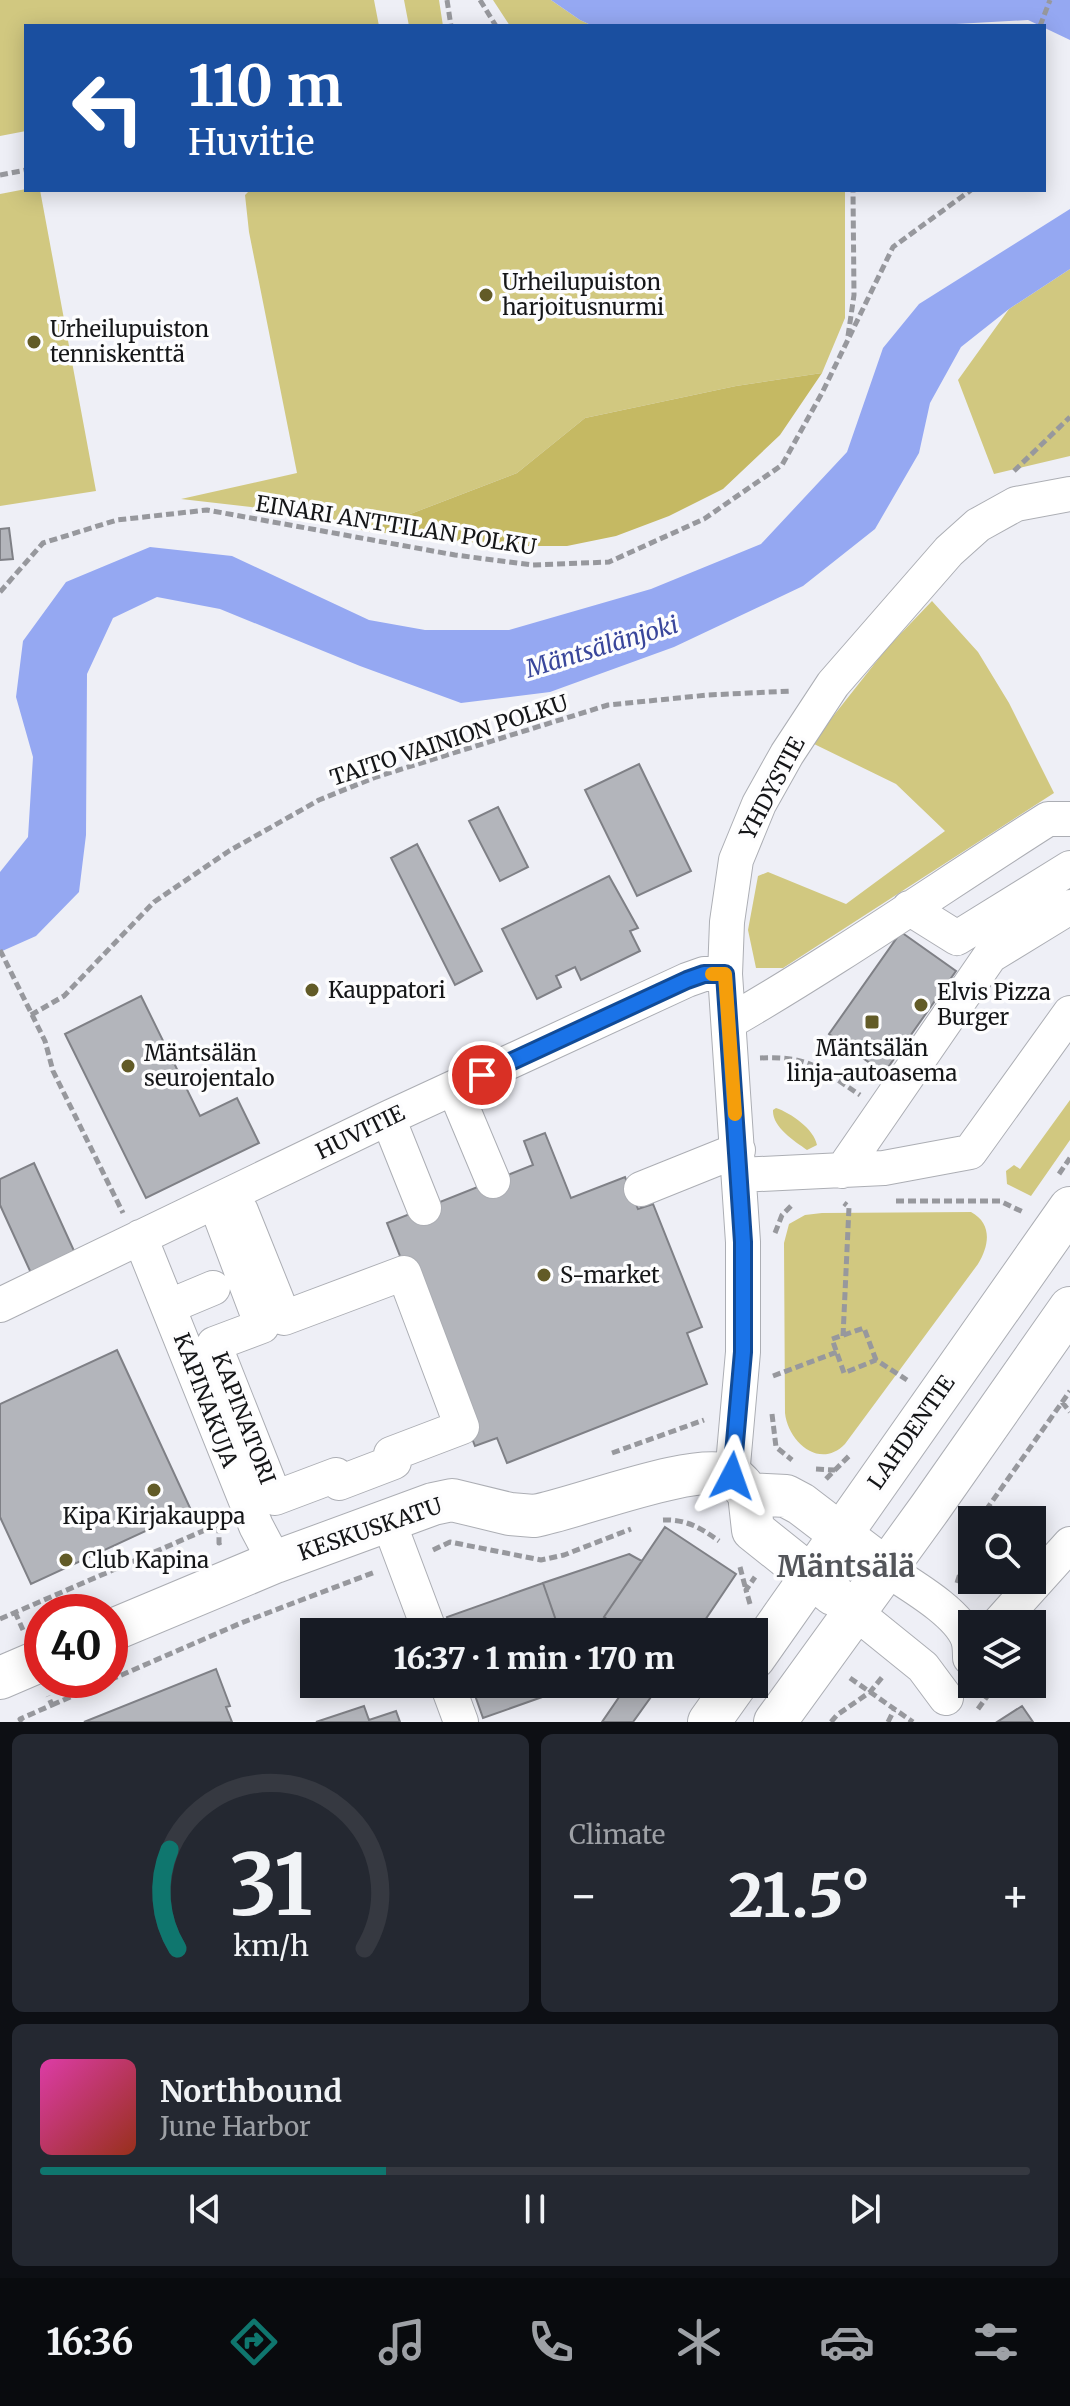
<!DOCTYPE html>
<meta charset="utf-8">
<style>
:root{--surface:#171b24;--page:#242831;--text:#f1f3f6;--muted:#9ea1a6;--line:#363941;--accent:#0f766e}
body{margin:0;font-family:Merriweather,serif;background:var(--page);color:var(--text);height:100vh;display:flex;flex-direction:column;font-size:30px;white-space:nowrap}
*{box-sizing:border-box;margin:0}
p{font-size:26px;color:var(--muted)}
.icon{flex:none;width:44px;height:44px;fill:none;stroke:currentColor;stroke-width:2;stroke-linecap:round;stroke-linejoin:round}
.map{position:relative;height:1722px;overflow:hidden}
.side{display:flex;flex-direction:column;gap:12px;padding:12px;background:#0d0f14;flex:1}
.side>*{flex:none}
.top-card{position:absolute;left:24px;top:24px;width:1022px;height:168px;border-radius:0px;box-shadow:0 4px 20px #0003;background:#1a4fa0;color:#fff;overflow:hidden}
.fabs{position:absolute;left:958px;top:1506px;display:grid;gap:16px}
.fabs a{display:grid;place-items:center;width:88px;height:88px;border-radius:0px;background:var(--surface);box-shadow:0 4px 20px #0003;font-size:40px}
.speed{position:absolute;left:24px;top:1594px;display:flex;gap:16px;font-size:40px;font-weight:700;text-align:center}
.speed>*{display:grid;place-content:center;width:104px;height:104px;border-radius:50%;background:var(--surface);box-shadow:0 4px 20px #0003;line-height:1}
.speed .limit{border:12px solid #d22;background:#fff;color:#111}
.pin{position:absolute;display:grid;place-items:center;width:68px;height:68px;color:#fff;margin:-34px;border:4px solid #fff;border-radius:50%;box-shadow:0 2px 8px #0007}
.me{position:absolute;width:88px;margin:-44px;rotate:4deg;stroke-linejoin:round;filter:drop-shadow(0 0 6px #0008)}
.turn{display:flex;align-items:center;gap:28px;height:168px;padding:0 32px;font-size:36px}
.turn .icon{width:104px;height:104px;stroke-width:2.5}
.turn b{display:block;font-size:56px;line-height:68px}
.big{font-size:60px;font-weight:800;line-height:1.1}
.side .card{flex:1;display:flex;flex-direction:column;justify-content:center;gap:12px;min-width:0;padding:0 28px;border-radius:12px;background:var(--page)}
.side .dial{align-items:center;gap:0}
.dial svg{height:208px;overflow:visible;fill:none;stroke:var(--line);stroke-width:7;stroke-linecap:round;text-anchor:middle}
.dial text{fill:var(--text);stroke:none}
.song{display:flex;align-items:center;gap:24px}
.cover{width:96px;height:96px;border-radius:12px;background:linear-gradient(135deg,hsl(320 70% 55%),hsl(10 70% 35%))}
.played{height:8px;border-radius:4px;background:linear-gradient(90deg,var(--accent) 35%,var(--line) 35%)}
.keys{display:flex;justify-content:space-around;direction:ltr}
.heat{display:flex;justify-content:space-between;align-items:center;font-size:44px;direction:ltr}
.side .tiles{flex:1;display:grid;gap:12px;grid-template-columns:1fr 1fr}
.card:last-child{grid-column:span 2}
.trip{position:absolute;left:300px;top:1618px;width:468px;height:80px;border-radius:0px;background:var(--surface);box-shadow:0 4px 20px #0003;font-weight:800;line-height:80px;text-align:center}
.dock{display:flex;height:128px;justify-content:space-around;align-items:center;background:#090b0e;color:var(--muted)}
.dock .icon{width:56px;height:56px}
.dock .selected{color:var(--accent)}
.dock b{font-size:36px;color:var(--text)}
.map>svg:first-child{display:block}
.green{fill:#d1c880}
.forest{fill:#c5b963}
.water{fill:#95a8f2}
.building{fill:#b3b5bb;stroke:#7f8086;stroke-width:2}
.lines{fill:none;stroke-linecap:round;stroke-linejoin:round}
.minor-casing{stroke:#acaeb4;stroke-width:36}
.major-casing{stroke:#acaeb4;stroke-width:44}
.path{stroke:#97989d;stroke-width:5;stroke-dasharray:8 4;stroke-linecap:butt}
.minor{stroke:#fff;stroke-width:34}
.major{stroke:#fff;stroke-width:42}
.route-casing{stroke:#114b97;stroke-width:20}
.route{stroke:#1a73e8;stroke-width:14}
.slow{stroke:#f59e0b;stroke-width:14}
.poi-dot{fill:#625b27;stroke:#fdfdfe;stroke-width:3}
.labels{text-anchor:middle;stroke-width:7;stroke-linejoin:round;paint-order:stroke}
.poi-label{font-size:22px;fill:#151618;stroke:#fdfdfe;text-anchor:start}
.street-label{font-size:22px;fill:#151618;stroke:#fdfdfe}
.water-label{font-size:24px;font-style:italic;fill:#39469b;stroke:#fdfdfe}
.district-label{font-size:30px;font-weight:bold;fill:#53555a;stroke:#fdfdfe}
</style>
<div class="map">
<svg width="1070" height="1722" viewBox="0 0 1070 1722">
<rect width="100%" height="100%" fill="#eeeff6"/>
<path class="green" d="M0,0H374L379,26H26V131L0,136Z
M404,0H439L443,26H409Z
M493,0H551L580,20L593,26H510Z
M26,189L40,190L96,491L0,506V194Z
M250,190H845V318L822,373L736,386L585,418L517,473L366,531L251,507L181,499L297,473L249,232L245,195Z
M1070,269V456L994,474L958,380L1009,309Z
M932,601L978,652L1009,703L1054,793L783,968H756L748,930L758,876L768,872L846,904L945,831L896,784L812,743L887,648Z
M1070,1100V1140L1031,1196L1007,1184L1006,1171L1014,1165L1020,1169Z
M776,1108C791,1113 814,1129 817,1145L807,1150C794,1141 772,1127 773,1110Z
M971,1212C993,1224 989,1246 978,1264L845,1444C820,1470 788,1442 785,1413L784,1243L789,1224L805,1215L822,1213Z"/>
<path class="forest" d="M822,373L780,435L723,489L669,516L616,536L567,546H508L366,531L517,473L585,418L736,386Z"/>
<path class="water" d="M551,0H1070V40L1028,20L920,26H593L580,20Z
M1070,209V269L1009,309L961,347L930,403L919,453L875,529L803,586L674,647L550,692L461,703L360,666L220,609L157,597L113,618L87,674L86,835L79,892L36,936L0,952V872L28,837L33,757L16,697L23,641L66,582L150,547L232,556L369,620L425,630H509L651,589L761,544L847,452L883,348L919,304Z"/>
<path class="building" d="M9,528L13,559L0,560V529Z
M639,764L691,871L637,896L585,790Z
M498,807L528,867L500,881L469,821Z
M417,844L482,971L455,985L391,858Z
M609,876L638,928L630,931L640,951L581,980L575,967L556,976L561,987L537,999L502,929Z
M901,932L956,971L884,1073L829,1034Z
M141,996L200,1116L237,1098L259,1143L146,1198L65,1034Z
M545,1133L571,1198L625,1177L638,1209L653,1204L702,1327L687,1333L707,1384L507,1463L497,1438L475,1446L387,1223L533,1165L524,1141Z
M34,1163L75,1253L31,1273L0,1205V1179Z
M117,1350L191,1510L31,1584L0,1517V1404Z
M665,1527L736,1574L697,1632H617L620,1628L604,1617Z
M629,1554L642,1561L604,1617L620,1628L617,1632H560L543,1583Z
M543,1583L560,1632H452L447,1617Z
M216,1669L230,1706L226,1707L232,1722H84Z
M471,1684H579L483,1718Z
M628,1684H648L656,1690L633,1722H602Z
M364,1706L369,1720L396,1711L400,1722H316Z
M1022,1706L1033,1722H997Z"/>
<g class="lines">
<g class="minor-casing">
<path id="minor" d="M909,908L957,938L1070,868
M729,1022C838,959 941,887 1048,819H1070
M454,1088L493,1181
M388,1118L424,1208
M842,1171L990,956L1070,907
M740,1175L884,1168L970,1152L1070,1013
M641,1189L738,1150
M241,1211L284,1318L404,1273L462,1427L391,1454L394,1462L339,1483L336,1475L275,1498L214,1344L262,1326L222,1220Z
M140,1237L256,1526L275,1562
M0,1305L388,1118L687,980L704,974H725
M170,1306L213,1288
M732,1476L743,1352V1242L725,974L727,922L736,860L759,804L787,754L833,684L949,551L978,525L1016,504L1070,494
M388,1520L430,1632
M886,1569C910,1585 958,1612 968,1639C970,1645 970,1652 970,1658
M855,1612L923,1667L946,1698
M998,1624L1070,1544
M447,1684L461,1722"/>
</g>
<g class="major-casing">
<path id="major" d="M749,1494L753,1530L833,1594
M110,1631L275,1562L433,1504L452,1500L510,1514L534,1516C578,1508 695,1461 731,1476C738,1479 745,1489 749,1494L786,1496L801,1504L886,1569
M754,1658L1070,1208
M0,1678L42,1660
M709,1722L736,1684
M775,1722L930,1508L1070,1308"/>
</g>
<path class="path" d="M447,0L451,26
M480,0L496,26
M1040,26L1050,0
M0,175L26,170
M848,336L854,295L853,190
M1014,471L1070,417
M0,592L43,543L117,520L207,510L455,555L533,565L609,562L704,519L782,465L822,393L893,247L971,190
M0,950L45,1041L53,1071L123,1213
M31,1015L64,996L154,902L229,851L319,800L376,777L608,705L708,695L792,691
M760,1058C811,1056 819,1068 860,1095
M1059,1174L1070,1158
M896,1201H1000L1023,1212
M775,1233L782,1215L793,1204
M843,1336L849,1207L844,1203
M876,1360L864,1328L832,1339L844,1373L876,1360L907,1380
M773,1376L837,1352
M1062,1402L1070,1412
M772,1414L776,1447L792,1460
M612,1453L704,1420
M816,1469L835,1470
M826,1479L850,1455
M663,1520C686,1519 701,1528 719,1541
M979,1520L1070,1391
M433,1550L450,1542L541,1560L564,1555L631,1529
M740,1567L746,1590
M961,1579L995,1582
M957,1583L972,1536
M750,1604L746,1590L755,1577
M15,1612L23,1630
M0,1619L219,1524V1543L223,1541
M850,1678L913,1722
M110,1680L241,1623L375,1572
M52,1705L109,1680
M978,1709L996,1684
M22,1722L20,1719L52,1705L48,1696
M831,1722L837,1715L870,1692L884,1675
M888,1722L894,1710"/>
<use href="#minor" class="minor"/>
<use href="#major" class="major"/>
</g>
<g class="lines">
<g class="route-casing">
<path id="route" d="M482,1075L687,980L704,974H725L743,1242V1352L732,1476"/>
</g>
<use href="#route" class="route"/>
<path class="slow" d="M712,974H725L735,1114"/>
</g>
<g class="poi-dot">
<circle cx="486" cy="295" r="8"/>
<circle cx="34" cy="342" r="8"/>
<circle cx="312" cy="990" r="8"/>
<circle cx="921" cy="1005" r="8"/>
<rect x="864" y="1014" width="16" height="16" rx="4"/>
<circle cx="128" cy="1066" r="8"/>
<circle cx="544" cy="1275" r="8"/>
<circle cx="154" cy="1490" r="8"/>
<circle cx="66" cy="1560" r="8"/>
</g>
<g class="labels">
<g class="poi-label">
<text x="502" y="290">Urheilupuiston<tspan x="502" dy="25">harjoitusnurmi</tspan></text>
<text x="50" y="337">Urheilupuiston<tspan x="50" dy="25">tenniskenttä</tspan></text>
<text x="328" y="998">Kauppatori</text>
<text x="937" y="1000">Elvis Pizza<tspan x="937" dy="25">Burger</tspan></text>
<text x="872" y="1056" text-anchor="middle">Mäntsälän<tspan x="872" dy="25">linja-autoasema</tspan></text>
<text x="144" y="1061">Mäntsälän<tspan x="144" dy="25">seurojentalo</tspan></text>
<text x="560" y="1283">S-market</text>
<text x="154" y="1524" text-anchor="middle">Kipa Kirjakauppa</text>
<text x="82" y="1568">Club Kapina</text>
</g>
<g class="street-label">
<text transform="translate(396 525) rotate(9)" y="8">EINARI ANTTILAN POLKU</text>
<text transform="translate(449 740) rotate(-18)" y="8">TAITO VAINION POLKU</text>
<text transform="translate(772 788) rotate(-62)" y="8">YHDYSTIE</text>
<text transform="translate(360 1132) rotate(-26)" y="8">HUVITIE</text>
<text transform="translate(206 1400) rotate(69)" y="8">KAPINAKUJA</text>
<text transform="translate(244 1418) rotate(69)" y="8">KAPINATORI</text>
<text transform="translate(911 1432) rotate(-55)" y="8">LAHDENTIE</text>
<text transform="translate(370 1529) rotate(-19)" y="8">KESKUSKATU</text>
</g>
<g class="water-label">
<text transform="translate(602 647) rotate(-17)" y="8">Mäntsälänjoki</text>
</g>
<g class="district-label">
<text x="846" y="1577">Mäntsälä</text>
</g>
</g>
</svg>
<div class="fabs">
<a><svg class="icon" aria-label="search" viewBox="0 0 24 24"><circle cx="10" cy="10" r="6"/><path d="M15 15l6 6"/></svg></a>
<a><svg class="icon" aria-label="layers" viewBox="0 0 24 24"><path d="M12 4l9 5-9 5-9-5zM3 14l9 5 9-5"/></svg></a>
</div>
<div class="speed"><div class="limit">40</div></div>
<div class="pin" style="left:482px;top:1075px;background:#d93025"><svg class="icon" aria-label="arrive" viewBox="0 0 24 24"><path d="M6 21V4h12l-3 4 3 4H6"/></svg></div>
<svg class="me" style="left:732px;top:1476px" viewBox="-20 -20 40 40"><path d="M0-17L14 15 0 8-14 15z" fill="#1a73e8" stroke="#fff" stroke-width="4"/></svg>
<div class="trip">16:37 · 1 min · 170 m</div>
<div class="top-card">
<div class="turn"><svg class="icon" aria-label="left" viewBox="0 0 24 24"><path d="M17 20v-9H6M10 6l-5 5 5 5"/></svg><div><b>110 m</b>Huvitie</div></div>
</div>
</div>
<section class="side">
<div class="tiles">
<div class="card dial"><svg viewBox="0 0 100 80">
<path d="M14 69A42 42 0 1 1 86 69"/>
<path d="M14 69A42 42 0 0 1 11 31" stroke="#0f766e"/>
<text x="50" y="56" font-size="32" font-weight="700">31</text>
<text x="50" y="72" font-size="11">km/h</text>
</svg></div>
<div class="card"><p>Climate</p>
<div class="heat"><a>−</a><b class="big">21.5°</b><a>+</a></div>
</div>
<div class="card">
<div class="song"><i class="cover"></i><div><b>Northbound</b><p>June Harbor</p></div></div>
<div class="played"></div>
<div class="keys"><svg class="icon" aria-label="previous" viewBox="0 0 24 24"><path d="M18 5L8 12l10 7zM5 5v14"/></svg><svg class="icon" aria-label="pause" viewBox="0 0 24 24"><path d="M8 5v14M16 5v14"/></svg><svg class="icon" aria-label="next" viewBox="0 0 24 24"><path d="M6 5l10 7-10 7zM19 5v14"/></svg></div>
</div>
</div>
</section>
<nav class="dock">
<b>16:36</b>
<svg class="icon selected" aria-label="directions" viewBox="0 0 24 24"><path d="M12 3l9 9-9 9-9-9zM9 14v-3h6M13 9l2 2-2 2"/></svg>
<svg class="icon" aria-label="music" viewBox="0 0 24 24"><path d="M9 18V5l10-2v13"/><circle cx="6" cy="18" r="3"/><circle cx="16" cy="16" r="3"/></svg>
<svg class="icon" aria-label="phone" viewBox="0 0 24 24"><path d="M5 4h4l2 5-3 2q2 4 5 5l2-3 5 2v4C11 20 4 13 5 4z"/></svg>
<svg class="icon" aria-label="climate" viewBox="0 0 24 24"><path d="M12 3v18M4 7l16 10M4 17L20 7"/></svg>
<svg class="icon" aria-label="car" viewBox="0 0 24 24"><path d="M5 17H2v-5l4-1 3-4h7l3 4 3 1v5h-3M9 17h6M6 11h13"/><circle cx="7" cy="17" r="2"/><circle cx="17" cy="17" r="2"/></svg>
<svg class="icon" aria-label="filters" viewBox="0 0 24 24"><path d="M4 7h16M4 17h16"/><circle cx="9" cy="7" r="2"/><circle cx="15" cy="17" r="2"/></svg>
</nav>
